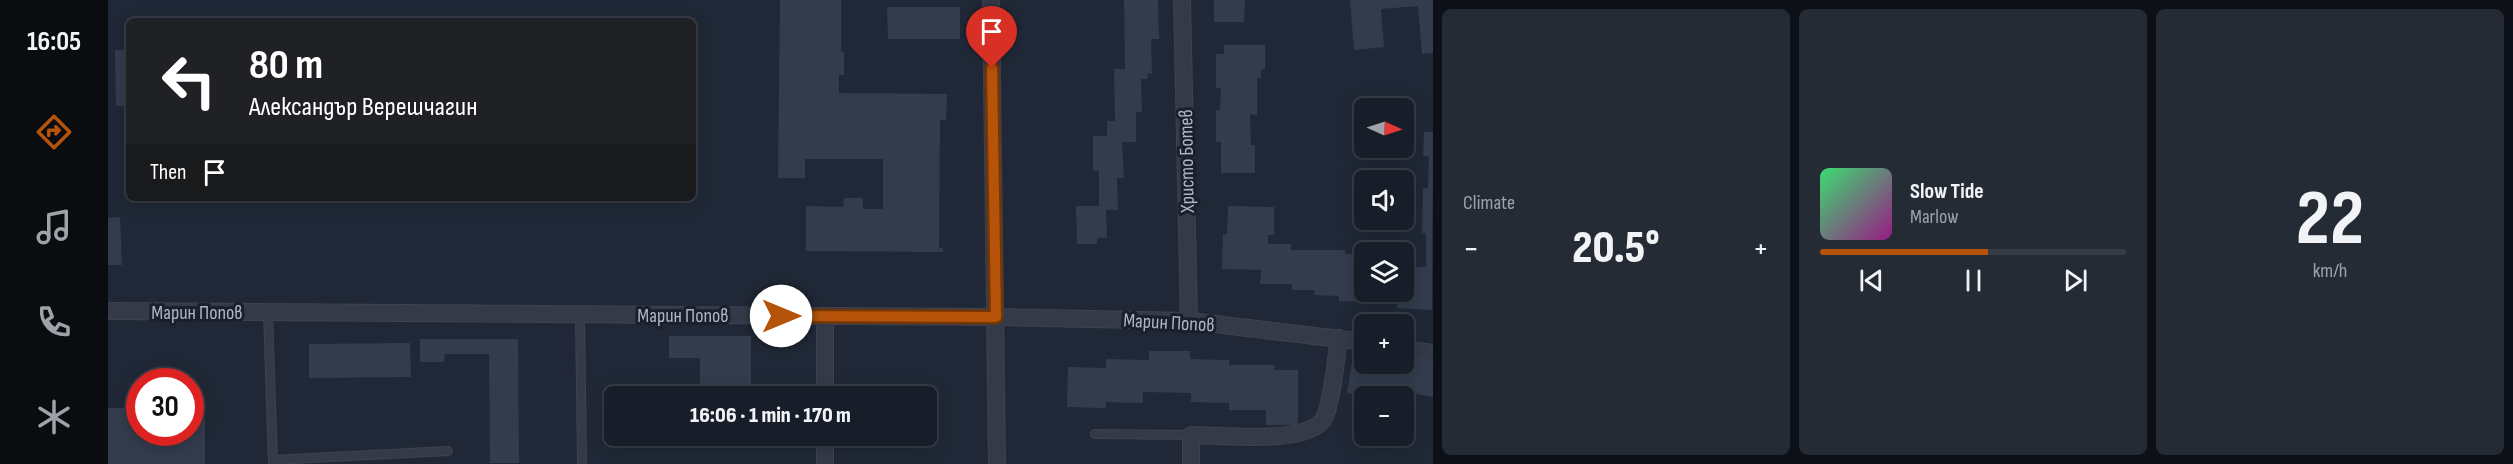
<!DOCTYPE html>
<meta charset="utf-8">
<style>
:root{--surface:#181e29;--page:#252b35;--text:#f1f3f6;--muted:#9fa2a8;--line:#363c46;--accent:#b45309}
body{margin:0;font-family:"Sofia Sans Condensed",sans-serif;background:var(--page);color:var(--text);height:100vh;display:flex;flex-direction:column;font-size:22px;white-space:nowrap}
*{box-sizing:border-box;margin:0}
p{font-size:20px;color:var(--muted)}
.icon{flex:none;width:33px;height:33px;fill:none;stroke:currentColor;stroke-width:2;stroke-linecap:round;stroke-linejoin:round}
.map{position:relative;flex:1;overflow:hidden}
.drawer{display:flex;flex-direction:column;gap:9px;padding:9px;background:#0d1017;width:1080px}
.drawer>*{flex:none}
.top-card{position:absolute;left:18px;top:18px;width:570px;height:183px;border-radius:9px;box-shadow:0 3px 15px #0003,0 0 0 2px var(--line);background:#202124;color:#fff;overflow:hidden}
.needle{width:39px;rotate:93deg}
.controls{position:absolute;left:1246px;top:98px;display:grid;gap:12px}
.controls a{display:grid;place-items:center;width:60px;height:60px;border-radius:9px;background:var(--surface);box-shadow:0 3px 15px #0003,0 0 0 2px var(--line);font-size:30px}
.speed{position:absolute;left:18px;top:368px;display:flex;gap:12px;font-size:30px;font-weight:700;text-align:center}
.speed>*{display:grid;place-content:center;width:78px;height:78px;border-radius:50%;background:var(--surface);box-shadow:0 3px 15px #0003,0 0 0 2px var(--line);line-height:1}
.speed .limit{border:9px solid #d22;background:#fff;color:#111}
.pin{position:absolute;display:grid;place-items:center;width:51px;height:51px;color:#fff;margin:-62px -26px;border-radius:50% 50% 50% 0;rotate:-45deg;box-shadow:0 0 6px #0007}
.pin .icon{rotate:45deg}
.me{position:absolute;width:66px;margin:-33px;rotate:90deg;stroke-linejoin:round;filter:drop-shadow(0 0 4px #0008)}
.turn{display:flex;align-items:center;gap:21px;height:126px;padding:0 24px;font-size:27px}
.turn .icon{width:78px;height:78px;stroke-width:2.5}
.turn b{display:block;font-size:42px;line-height:51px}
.then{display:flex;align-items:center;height:57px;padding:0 24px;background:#0003;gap:12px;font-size:22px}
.big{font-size:45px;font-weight:800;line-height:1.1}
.drawer .widget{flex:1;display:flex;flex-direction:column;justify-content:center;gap:9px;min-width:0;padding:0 21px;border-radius:9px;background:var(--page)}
.drawer .dial{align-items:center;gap:0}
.dial b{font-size:78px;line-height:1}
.song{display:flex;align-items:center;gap:18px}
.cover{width:72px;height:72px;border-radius:9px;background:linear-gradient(135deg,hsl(140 70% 55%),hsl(310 70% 35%))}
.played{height:6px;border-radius:3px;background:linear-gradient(90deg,var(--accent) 55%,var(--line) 55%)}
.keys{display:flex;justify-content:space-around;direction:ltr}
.heat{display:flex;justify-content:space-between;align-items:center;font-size:33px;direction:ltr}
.drawer .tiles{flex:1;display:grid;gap:9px;grid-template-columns:repeat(3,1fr)}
.trip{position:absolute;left:496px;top:386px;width:333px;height:60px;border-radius:9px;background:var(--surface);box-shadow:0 3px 15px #0003,0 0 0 2px var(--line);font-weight:800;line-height:60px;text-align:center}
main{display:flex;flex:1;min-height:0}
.tab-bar{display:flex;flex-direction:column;width:108px;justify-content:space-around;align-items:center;background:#0a0c10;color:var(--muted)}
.tab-bar .icon{width:42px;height:42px}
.tab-bar .current{color:var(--accent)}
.tab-bar b{font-size:27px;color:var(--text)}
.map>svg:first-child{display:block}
.building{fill:#333c4d}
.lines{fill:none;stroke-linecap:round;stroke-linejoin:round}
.service-casing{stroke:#3d4351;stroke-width:10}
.minor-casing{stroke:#3d4351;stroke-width:18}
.service{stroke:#343a47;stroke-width:8}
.minor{stroke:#343a47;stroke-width:16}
.route-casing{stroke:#753606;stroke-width:15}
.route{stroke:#b45309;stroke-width:10}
.labels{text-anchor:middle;stroke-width:6;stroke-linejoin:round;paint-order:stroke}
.street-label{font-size:20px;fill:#aeb5c4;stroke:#191f2c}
</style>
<main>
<nav class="tab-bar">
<b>16:05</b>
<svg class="icon current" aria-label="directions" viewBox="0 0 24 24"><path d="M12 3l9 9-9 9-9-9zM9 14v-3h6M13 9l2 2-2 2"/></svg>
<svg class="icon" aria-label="music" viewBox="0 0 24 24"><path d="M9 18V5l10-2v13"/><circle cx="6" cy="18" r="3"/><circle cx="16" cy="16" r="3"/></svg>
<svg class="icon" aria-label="phone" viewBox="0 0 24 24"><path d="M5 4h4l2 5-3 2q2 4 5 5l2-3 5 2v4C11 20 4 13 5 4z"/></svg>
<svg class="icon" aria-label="climate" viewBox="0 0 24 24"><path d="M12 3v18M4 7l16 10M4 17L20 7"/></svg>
</nav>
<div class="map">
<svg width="1325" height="464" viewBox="0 0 1325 464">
<rect width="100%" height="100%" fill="#202837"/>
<path class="building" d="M672,0H733V52H736V75H731V93L839,94L838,120H832L831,248H835V252L698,251V206L735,207L736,198H755V209H775V159H697V178H670Z
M1016,0H1050L1051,39H1043L1044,74L1039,73L1040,79H1033L1034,112H1028V142H1014L1016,178H1009L1010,210H998L999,238H989V244H969L968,206H991V171H985V136H999V121H1007L1006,69H1017Z
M1106,0H1137L1136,22H1106Z
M1242,0H1325V53L1314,54L1310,6L1273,9L1276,47L1246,50Z
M779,7H852V39H780Z
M1116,45H1157V69H1153V78H1149V115L1142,114L1143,145H1147V173H1113V142H1108V110H1112L1113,88H1108V54H1116Z
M7,50H21V106H8Z
M1316,132H1325L1324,310L1289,308L1290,303L1231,301V296L1206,295L1207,290H1184V284H1152L1153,270L1114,269L1115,234H1119L1120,206L1166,207V235H1160V244H1183V250H1237L1238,254H1257V291H1296V267H1318V233H1314L1315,188H1320L1321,156H1315Z
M12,217L14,265H0V218Z
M561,336H643V396H592V358H561Z
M312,339H410L411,463H382L381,354H337L336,362H312Z
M302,343L303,377L201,378V344Z
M1041,351H1082V359L1121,360V365H1167L1166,370H1190V425H1158V410H1121V403L1083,402V393L1035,392V403L998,402V408L959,407L960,367L998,368V359L1041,360Z
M1302,359L1325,362V397L1297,392L1296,396H1261L1239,393L1244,362L1301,371Z
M0,408H32V432H82V408H97V464H0Z"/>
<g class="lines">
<g class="service-casing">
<path id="service" d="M160,312L165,464
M472,314L474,464
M987,434L1083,435
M165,460L340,451"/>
</g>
<g class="minor-casing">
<path id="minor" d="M883,0L889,464
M1074,0L1081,321
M0,311L888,317L1081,321L1257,342
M1296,349L1325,353
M717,396V316
M717,464V435
M1083,464V435C1112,435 1197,445 1215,420C1224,406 1228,357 1231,338"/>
</g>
<use href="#service" class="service"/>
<use href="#minor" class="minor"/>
</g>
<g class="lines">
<g class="route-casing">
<path id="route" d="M673,316L888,317L884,68"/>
</g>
<use href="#route" class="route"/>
</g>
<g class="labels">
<g class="street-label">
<text transform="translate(1078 161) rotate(-91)" y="7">Христо Ботев</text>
<text x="89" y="319">Марин Попов</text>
<text x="575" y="322">Марин Попов</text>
<text transform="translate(1061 322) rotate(3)" y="7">Марин Попов</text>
</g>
</g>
</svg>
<div class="controls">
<a><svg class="needle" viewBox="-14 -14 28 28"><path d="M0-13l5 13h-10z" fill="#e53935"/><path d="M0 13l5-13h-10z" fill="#9fa2a8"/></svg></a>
<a><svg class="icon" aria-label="sound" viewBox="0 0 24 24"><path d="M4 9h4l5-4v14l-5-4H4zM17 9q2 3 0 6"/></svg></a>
<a><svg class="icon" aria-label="layers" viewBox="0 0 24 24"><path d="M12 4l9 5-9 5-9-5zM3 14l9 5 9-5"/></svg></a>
<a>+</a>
<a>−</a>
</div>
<div class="speed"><div class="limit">30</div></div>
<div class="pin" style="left:884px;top:68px;background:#d93025"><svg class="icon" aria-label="arrive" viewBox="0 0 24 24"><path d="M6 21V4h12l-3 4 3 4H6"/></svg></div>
<svg class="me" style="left:673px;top:316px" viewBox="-20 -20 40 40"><circle r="19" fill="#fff"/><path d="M0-13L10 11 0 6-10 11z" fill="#b45309"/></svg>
<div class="trip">16:06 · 1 min · 170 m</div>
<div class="top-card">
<div class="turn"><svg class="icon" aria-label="left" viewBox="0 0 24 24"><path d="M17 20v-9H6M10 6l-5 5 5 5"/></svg><div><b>80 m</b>Александър Верешчагин</div></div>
<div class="then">Then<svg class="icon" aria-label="arrive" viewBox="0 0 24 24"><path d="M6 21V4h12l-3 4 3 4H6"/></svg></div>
</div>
</div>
<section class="drawer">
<div class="tiles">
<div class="widget"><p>Climate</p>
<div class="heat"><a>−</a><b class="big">20.5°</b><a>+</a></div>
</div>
<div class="widget">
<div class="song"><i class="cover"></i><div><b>Slow Tide</b><p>Marlow</p></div></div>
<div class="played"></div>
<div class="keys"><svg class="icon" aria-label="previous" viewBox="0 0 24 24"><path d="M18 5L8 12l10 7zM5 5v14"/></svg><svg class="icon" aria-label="pause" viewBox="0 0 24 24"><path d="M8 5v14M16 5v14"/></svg><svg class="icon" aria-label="next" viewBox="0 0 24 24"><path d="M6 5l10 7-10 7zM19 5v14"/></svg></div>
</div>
<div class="widget dial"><b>22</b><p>km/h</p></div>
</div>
</section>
</main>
